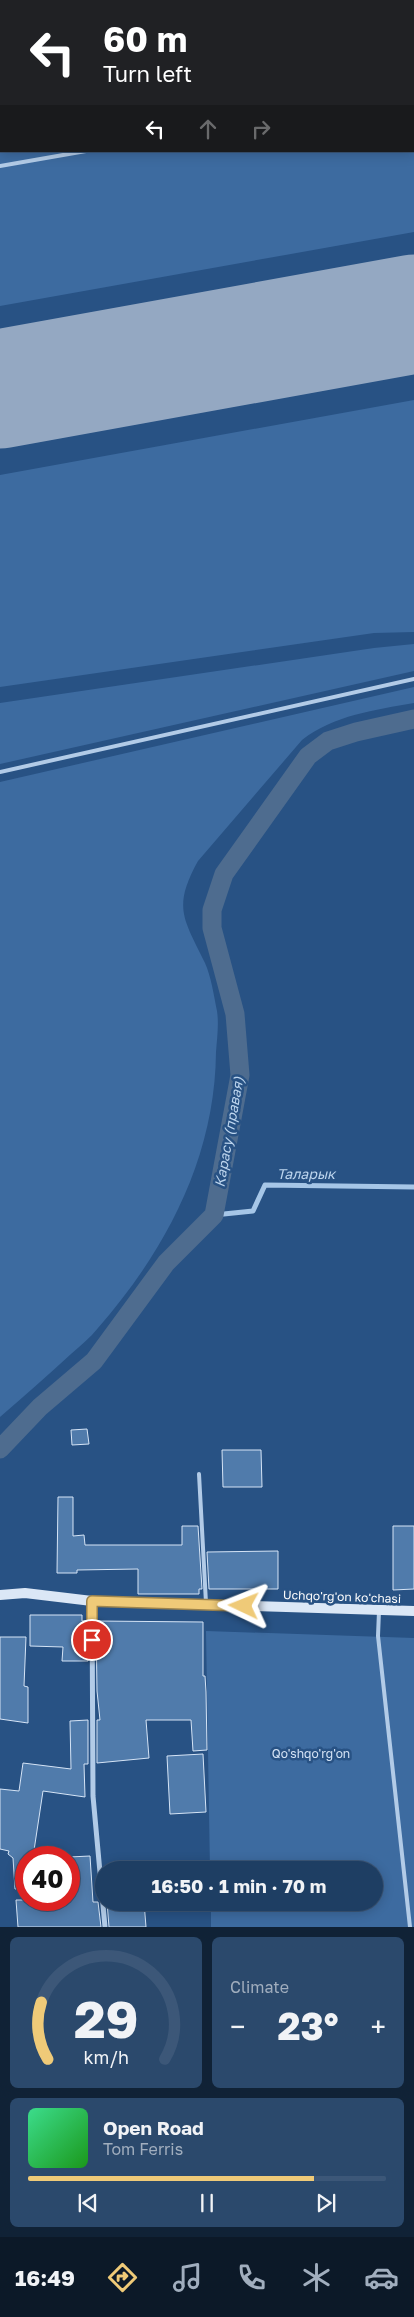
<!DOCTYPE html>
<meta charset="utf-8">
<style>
:root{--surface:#1e3e63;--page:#2b496c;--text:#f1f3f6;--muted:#a1aebe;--line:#3c5778;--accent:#efca78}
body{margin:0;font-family:"Golos Text",sans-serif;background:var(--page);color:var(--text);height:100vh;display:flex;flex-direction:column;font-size:19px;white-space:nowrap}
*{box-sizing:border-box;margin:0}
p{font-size:16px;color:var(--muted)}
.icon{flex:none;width:28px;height:28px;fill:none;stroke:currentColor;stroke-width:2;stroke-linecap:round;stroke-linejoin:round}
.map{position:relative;height:1927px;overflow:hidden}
.details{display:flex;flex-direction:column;gap:10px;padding:10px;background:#102236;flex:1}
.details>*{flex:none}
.hud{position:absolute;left:0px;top:0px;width:415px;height:152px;box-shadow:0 2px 12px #0003,0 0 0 1px var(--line);background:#202124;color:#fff;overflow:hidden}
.speed{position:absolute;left:15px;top:1846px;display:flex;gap:10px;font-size:25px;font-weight:700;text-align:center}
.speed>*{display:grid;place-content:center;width:65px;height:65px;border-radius:50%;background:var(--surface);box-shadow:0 2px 12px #0003,0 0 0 1px var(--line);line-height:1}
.speed .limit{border:8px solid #d22;background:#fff;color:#111}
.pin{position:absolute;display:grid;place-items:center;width:42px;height:42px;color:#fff;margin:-21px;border:2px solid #fff;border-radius:50%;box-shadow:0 1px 5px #0007}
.me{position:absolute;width:55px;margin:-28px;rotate:272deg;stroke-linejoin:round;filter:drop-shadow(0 0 4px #0008)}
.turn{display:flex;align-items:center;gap:18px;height:105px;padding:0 20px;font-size:22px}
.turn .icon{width:65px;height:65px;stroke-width:2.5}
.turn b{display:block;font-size:35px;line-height:42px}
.lanes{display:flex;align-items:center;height:48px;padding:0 20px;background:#0003;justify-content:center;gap:25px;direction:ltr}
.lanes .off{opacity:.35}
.big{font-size:38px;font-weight:700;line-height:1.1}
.details .widget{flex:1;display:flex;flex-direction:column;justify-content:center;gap:8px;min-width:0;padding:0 18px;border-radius:8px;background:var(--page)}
.details .dial{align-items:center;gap:0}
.dial svg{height:130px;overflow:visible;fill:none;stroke:var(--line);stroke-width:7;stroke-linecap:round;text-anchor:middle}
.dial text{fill:var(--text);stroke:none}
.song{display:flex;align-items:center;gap:15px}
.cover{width:60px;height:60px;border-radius:8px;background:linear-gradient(135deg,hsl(150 70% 55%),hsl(120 70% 35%))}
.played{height:5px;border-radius:2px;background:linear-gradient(90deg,var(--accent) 80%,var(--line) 80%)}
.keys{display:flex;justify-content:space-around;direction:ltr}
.heat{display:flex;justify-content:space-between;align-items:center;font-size:28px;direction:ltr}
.details .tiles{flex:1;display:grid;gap:10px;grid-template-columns:1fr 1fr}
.widget:last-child{grid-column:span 2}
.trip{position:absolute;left:95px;top:1861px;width:288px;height:50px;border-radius:25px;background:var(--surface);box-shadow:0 2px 12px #0003,0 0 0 1px var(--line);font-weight:700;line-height:50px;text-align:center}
.tabs{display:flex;height:80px;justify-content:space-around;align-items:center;background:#0c1928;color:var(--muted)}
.tabs .icon{width:35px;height:35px}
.tabs .current{color:var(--accent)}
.tabs b{font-size:22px;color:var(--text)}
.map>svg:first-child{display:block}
.green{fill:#3d6ba0;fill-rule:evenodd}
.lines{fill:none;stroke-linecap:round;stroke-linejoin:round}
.stream{stroke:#a6c6e7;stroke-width:5}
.canal{stroke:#4e6c8f;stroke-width:19}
.runway{stroke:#94a8c2;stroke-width:119}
.building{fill:#507bab;stroke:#d5e4f6}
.lane{stroke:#b2cbe7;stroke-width:4}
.street{stroke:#b2cbe7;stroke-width:5}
.secondary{stroke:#dbe7f6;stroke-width:10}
.route-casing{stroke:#9b834e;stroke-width:12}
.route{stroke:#efca78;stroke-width:9}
.labels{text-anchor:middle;stroke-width:5;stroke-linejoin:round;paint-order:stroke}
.street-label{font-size:12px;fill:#fff;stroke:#285284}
.park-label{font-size:12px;fill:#d5e4f6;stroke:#285284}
.water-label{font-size:14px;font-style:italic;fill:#bdd5ee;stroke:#285284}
</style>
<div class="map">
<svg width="414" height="1927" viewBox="0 0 414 1927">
<rect width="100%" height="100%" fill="#285284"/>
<path class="green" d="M0,0H414V232L0,306ZM1,1H414V151H1Z
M414,400V632L374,633L0,687V475Z
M414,644V671L0,764V703L374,648Z
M414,687V703C375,710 334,715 302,740L198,861C172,908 184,919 205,963C211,976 214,996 217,1011C219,1024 217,1039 216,1052C215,1158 166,1250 98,1328C90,1338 80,1346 71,1354C47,1376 24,1396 0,1417V782Z
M206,1631L414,1638V1927H211V1903L374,1902V1870H210Z"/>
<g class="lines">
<path class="stream" d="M214,1215L253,1211L265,1185L414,1187"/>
<path class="canal" d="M0,1449L40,1407L94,1361L166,1263L214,1215L240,1075L235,1014L212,928V910L224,874L308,756L328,741L356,732L414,719"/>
<path class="runway" d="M0,389L414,314"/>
</g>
<path class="building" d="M87,1429L89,1444L72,1445L71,1430Z
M222,1450H261L262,1487H223Z
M58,1497H73V1536L84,1535L85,1545H182V1526H198L202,1589H199V1594H138V1569L77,1570V1573H57Z
M393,1526H414V1589L393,1590Z
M278,1551V1589H209L207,1552Z
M30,1615H82V1621H88V1661H62L63,1647L30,1646Z
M96,1621L203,1622V1676H205L206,1692L207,1750L193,1751L191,1720H146L149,1758L97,1763V1720H100L97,1691Z
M0,1637H26L24,1686L28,1687V1723L0,1719Z
M88,1720V1764H84L85,1797L43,1791L33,1857L26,1856V1888L15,1889L13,1858L8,1854L9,1851L0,1849V1789L19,1791L23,1763L71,1769L70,1721Z
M203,1754L206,1812L170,1814L167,1756Z
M90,1856L93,1902H98L101,1927H18L16,1900H69V1857Z
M107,1902H144L146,1927H109Z"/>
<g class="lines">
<path class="lane" d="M0,166L86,151
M0,772L414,679
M199,1474L206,1603
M379,1611L378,1636L410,1927"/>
<path class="street" d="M92,1601L93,1796L105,1927"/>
<path class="secondary" d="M0,1595L25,1593L92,1601L414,1611"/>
</g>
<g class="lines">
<g class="route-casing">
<path id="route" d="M92,1640V1601L244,1606"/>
</g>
<use href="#route" class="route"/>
</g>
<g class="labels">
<g class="street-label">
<text transform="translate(342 1597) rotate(2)" y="4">Uchqo'rg'on ko'chasi</text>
</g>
<g class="park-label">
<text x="311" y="1758">Qo'shqo'rg'on</text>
</g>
<g class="water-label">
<text transform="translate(229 1132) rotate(-80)" y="5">Карасу (правая)</text>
<text x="306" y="1179">Таларык</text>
</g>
</g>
</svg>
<div class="speed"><div class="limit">40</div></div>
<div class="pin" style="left:92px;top:1640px;background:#d93025"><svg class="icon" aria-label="arrive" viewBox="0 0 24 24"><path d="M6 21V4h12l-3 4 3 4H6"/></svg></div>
<svg class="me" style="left:244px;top:1606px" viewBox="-20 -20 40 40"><path d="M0-17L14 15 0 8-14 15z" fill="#efca78" stroke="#fff" stroke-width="4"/></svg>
<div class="trip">16:50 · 1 min · 70 m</div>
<div class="hud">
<div class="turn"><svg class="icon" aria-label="left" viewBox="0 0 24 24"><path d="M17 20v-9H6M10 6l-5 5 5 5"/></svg><div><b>60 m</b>Turn left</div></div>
<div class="lanes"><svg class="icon" aria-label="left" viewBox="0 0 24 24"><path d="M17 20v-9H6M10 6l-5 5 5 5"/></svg><svg class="icon off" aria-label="ahead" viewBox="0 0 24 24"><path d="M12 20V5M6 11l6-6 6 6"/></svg><svg class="icon off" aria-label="right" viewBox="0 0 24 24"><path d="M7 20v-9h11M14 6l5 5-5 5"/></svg></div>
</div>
</div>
<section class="details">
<div class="tiles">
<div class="widget dial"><svg viewBox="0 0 100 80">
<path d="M14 69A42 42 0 1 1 86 69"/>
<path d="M14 69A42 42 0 0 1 10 34" stroke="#efca78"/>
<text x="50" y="56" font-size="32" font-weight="700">29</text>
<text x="50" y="72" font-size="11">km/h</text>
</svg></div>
<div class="widget"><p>Climate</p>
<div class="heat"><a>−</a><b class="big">23°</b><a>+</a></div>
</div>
<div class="widget">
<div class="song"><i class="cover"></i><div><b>Open Road</b><p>Tom Ferris</p></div></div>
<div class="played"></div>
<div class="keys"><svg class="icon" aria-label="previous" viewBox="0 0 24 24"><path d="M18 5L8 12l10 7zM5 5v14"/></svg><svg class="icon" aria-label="pause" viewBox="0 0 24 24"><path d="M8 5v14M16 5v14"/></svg><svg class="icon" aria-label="next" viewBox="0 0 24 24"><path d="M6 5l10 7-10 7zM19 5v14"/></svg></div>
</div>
</div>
</section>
<nav class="tabs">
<b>16:49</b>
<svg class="icon current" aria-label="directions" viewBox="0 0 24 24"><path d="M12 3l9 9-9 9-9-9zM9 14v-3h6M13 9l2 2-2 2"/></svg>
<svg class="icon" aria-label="music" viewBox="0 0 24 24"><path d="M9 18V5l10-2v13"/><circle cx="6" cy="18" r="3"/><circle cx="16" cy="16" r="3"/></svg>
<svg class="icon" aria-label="phone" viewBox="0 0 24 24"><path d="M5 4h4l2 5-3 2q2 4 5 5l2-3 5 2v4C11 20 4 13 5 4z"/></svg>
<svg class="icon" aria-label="climate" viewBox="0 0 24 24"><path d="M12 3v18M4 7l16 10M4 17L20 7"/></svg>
<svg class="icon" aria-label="car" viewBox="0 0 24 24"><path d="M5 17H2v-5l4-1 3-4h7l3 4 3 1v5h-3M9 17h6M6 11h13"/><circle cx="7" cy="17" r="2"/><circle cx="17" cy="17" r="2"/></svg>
</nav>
